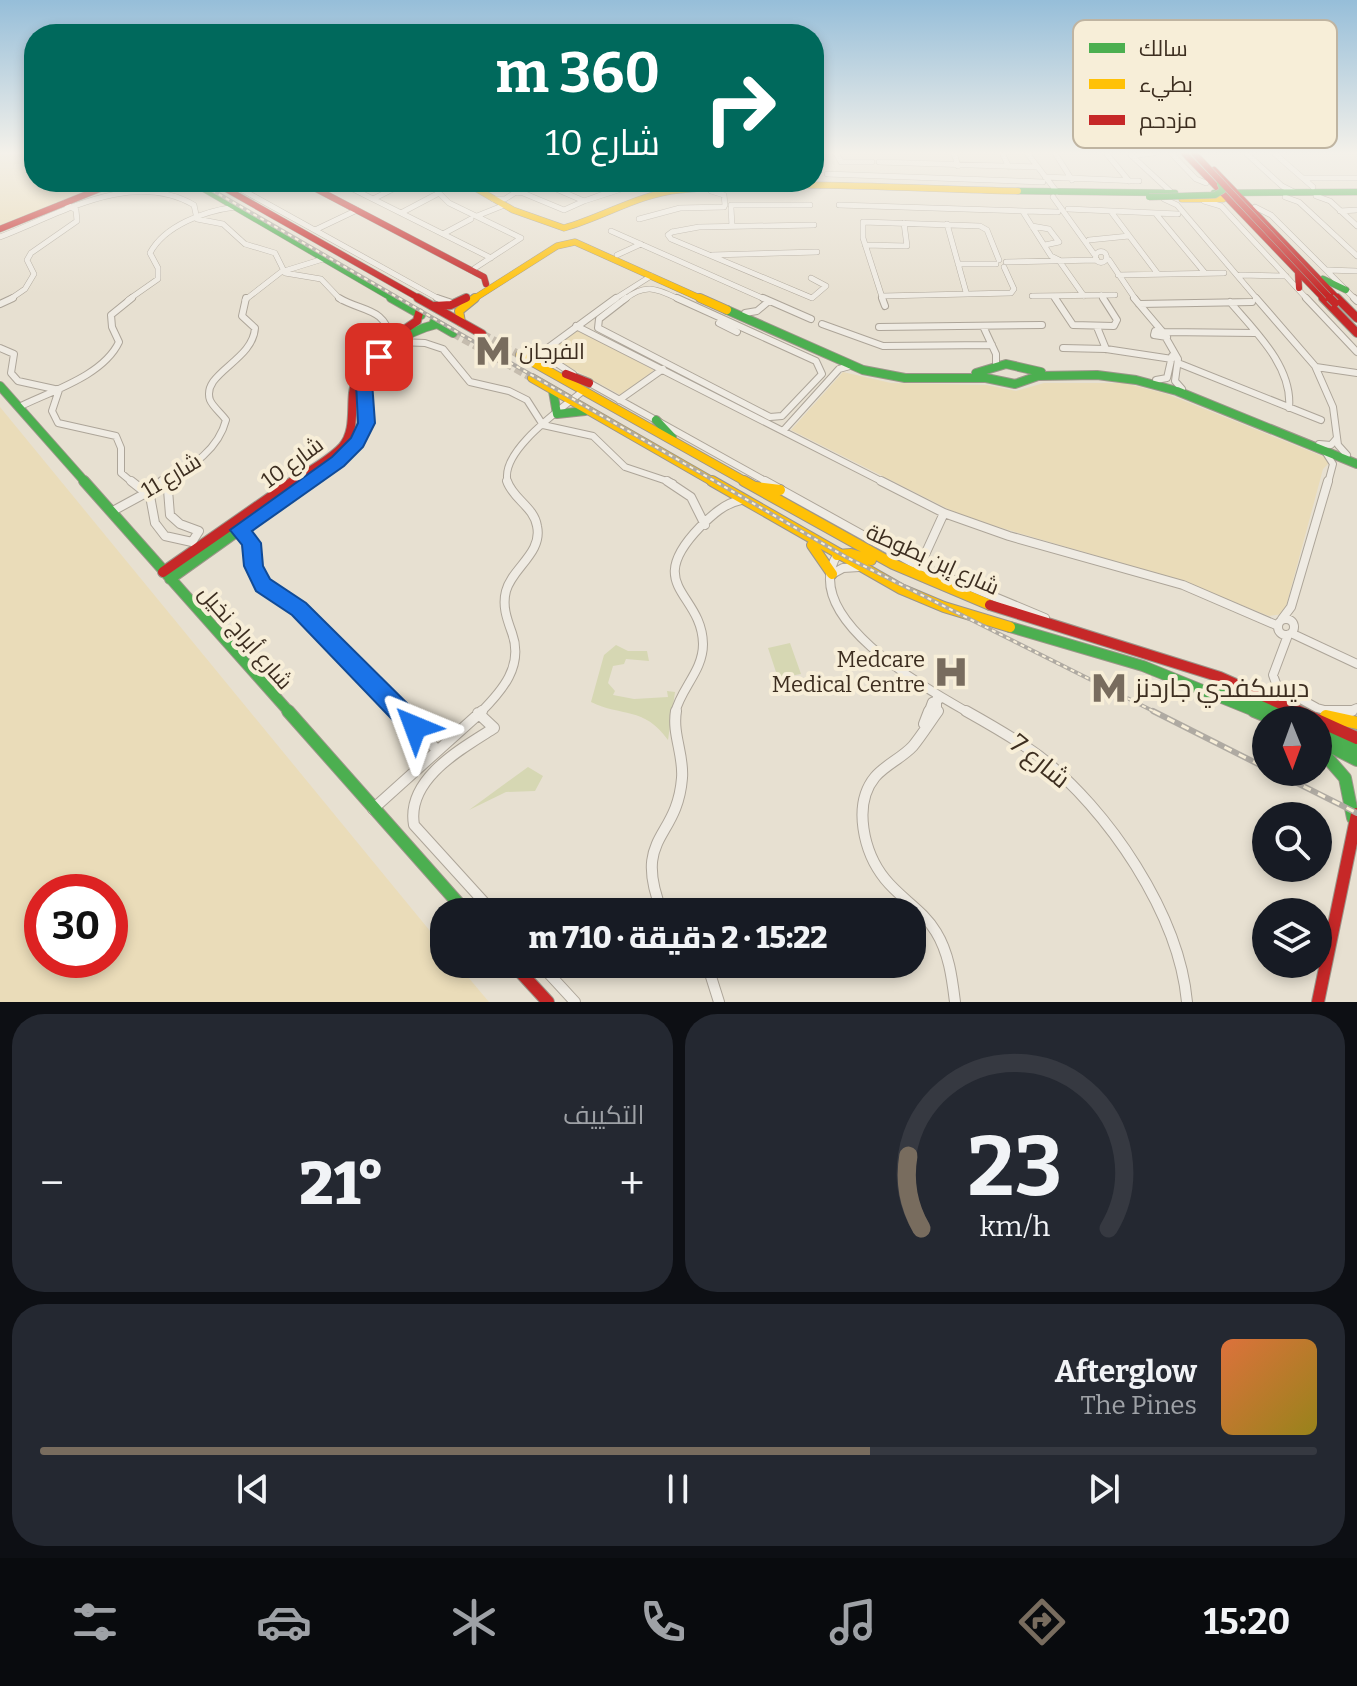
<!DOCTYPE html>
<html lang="ar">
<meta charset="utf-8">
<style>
:root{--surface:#171b24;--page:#242831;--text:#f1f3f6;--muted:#9ea1a6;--line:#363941;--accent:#786c5e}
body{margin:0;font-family:Bitter,Cairo,serif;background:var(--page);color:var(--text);direction:rtl;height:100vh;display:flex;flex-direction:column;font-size:30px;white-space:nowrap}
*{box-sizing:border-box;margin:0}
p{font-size:26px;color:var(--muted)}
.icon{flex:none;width:44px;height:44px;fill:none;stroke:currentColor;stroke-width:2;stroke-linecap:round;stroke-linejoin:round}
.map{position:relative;height:1002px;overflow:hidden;direction:ltr}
.side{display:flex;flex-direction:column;gap:12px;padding:12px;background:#0d0f14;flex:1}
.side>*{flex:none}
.top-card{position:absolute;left:24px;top:24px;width:800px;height:168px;border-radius:32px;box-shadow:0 4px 12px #0003;direction:rtl;background:#00695c;color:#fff;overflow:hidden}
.needle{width:52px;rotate:179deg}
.fabs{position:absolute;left:1252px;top:706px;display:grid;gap:16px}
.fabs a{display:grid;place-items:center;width:80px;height:80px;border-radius:50%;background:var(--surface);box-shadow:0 4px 12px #0003;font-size:40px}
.speed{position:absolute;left:24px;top:874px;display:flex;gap:16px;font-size:40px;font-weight:700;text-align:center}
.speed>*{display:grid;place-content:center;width:104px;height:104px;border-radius:50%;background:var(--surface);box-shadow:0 4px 12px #0003;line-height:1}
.speed .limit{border:12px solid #d22;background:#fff;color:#111}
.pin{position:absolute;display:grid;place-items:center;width:68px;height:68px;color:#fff;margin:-34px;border-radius:16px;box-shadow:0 4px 12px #0006}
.me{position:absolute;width:88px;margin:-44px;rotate:316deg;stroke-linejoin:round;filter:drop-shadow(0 0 6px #0008)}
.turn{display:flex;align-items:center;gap:28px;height:168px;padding:0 32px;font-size:36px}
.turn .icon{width:104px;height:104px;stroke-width:2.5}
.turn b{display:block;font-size:56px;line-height:68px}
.big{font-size:60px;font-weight:800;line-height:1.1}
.side .widget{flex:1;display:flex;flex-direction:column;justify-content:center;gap:12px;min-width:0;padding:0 28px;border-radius:32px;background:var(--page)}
.side .dial{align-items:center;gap:0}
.dial svg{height:208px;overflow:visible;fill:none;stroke:var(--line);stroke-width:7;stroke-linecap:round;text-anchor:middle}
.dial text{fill:var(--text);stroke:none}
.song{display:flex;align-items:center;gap:24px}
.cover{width:96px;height:96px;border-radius:12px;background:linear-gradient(135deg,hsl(20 70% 55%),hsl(50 70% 35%))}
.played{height:8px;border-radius:4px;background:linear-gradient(90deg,var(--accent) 65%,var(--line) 65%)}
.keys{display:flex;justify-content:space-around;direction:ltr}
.heat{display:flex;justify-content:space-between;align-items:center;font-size:44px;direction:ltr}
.side .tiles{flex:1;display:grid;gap:12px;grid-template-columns:1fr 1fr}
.widget:last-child{grid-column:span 2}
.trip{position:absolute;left:430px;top:898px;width:496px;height:80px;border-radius:32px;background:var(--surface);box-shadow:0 4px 12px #0003;font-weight:800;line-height:80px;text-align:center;direction:rtl}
.tabs{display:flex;height:128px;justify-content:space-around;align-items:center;background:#090b0e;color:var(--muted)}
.tabs .icon{width:56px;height:56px}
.tabs .on{color:var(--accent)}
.tabs b{font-size:36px;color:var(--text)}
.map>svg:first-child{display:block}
.green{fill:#d6d7b3}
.sand{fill:#eadcb9;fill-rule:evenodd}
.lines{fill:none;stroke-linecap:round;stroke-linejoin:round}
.secondary-tunnel{stroke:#c5bcae;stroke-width:8;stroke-dasharray:8 4;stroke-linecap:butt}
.street-far3-casing{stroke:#ada599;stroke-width:6}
.street-far2-casing{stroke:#ada599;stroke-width:8}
.street-far1-casing{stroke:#ada599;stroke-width:10}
.street-casing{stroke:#ada599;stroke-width:12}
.fast-far3-casing{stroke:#9c958a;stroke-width:7}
.fast-far2-casing{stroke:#9c958a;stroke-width:10}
.fast-far1-casing{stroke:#9c958a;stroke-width:12}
.fast-casing{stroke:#9c958a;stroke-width:14}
.slow-far3-casing{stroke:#9c958a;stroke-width:7}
.slow-far2-casing{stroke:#9c958a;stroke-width:10}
.slow-far1-casing{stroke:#9c958a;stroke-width:12}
.slow-casing{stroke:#9c958a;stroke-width:14}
.jam-far3-casing{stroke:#9c958a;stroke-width:7}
.jam-far2-casing{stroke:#9c958a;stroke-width:10}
.jam-far1-casing{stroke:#9c958a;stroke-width:12}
.jam-casing{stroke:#9c958a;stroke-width:14}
.street-far3{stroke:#efebe3;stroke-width:5}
.street-far2{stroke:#efebe3;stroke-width:6}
.street-far1{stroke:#efebe3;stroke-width:8}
.street{stroke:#efebe3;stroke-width:10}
.fast-far3{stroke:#4caf50;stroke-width:6}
.fast-far2{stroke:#4caf50;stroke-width:8}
.fast-far1{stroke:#4caf50;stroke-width:10}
.fast{stroke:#4caf50;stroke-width:12}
.slow-far3{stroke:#ffc107;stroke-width:6}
.slow-far2{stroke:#ffc107;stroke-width:8}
.slow-far1{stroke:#ffc107;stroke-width:10}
.slow{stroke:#ffc107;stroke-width:12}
.jam-far3{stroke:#c62828;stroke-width:6}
.jam-far2{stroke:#c62828;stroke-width:8}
.jam-far1{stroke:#c62828;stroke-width:10}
.jam{stroke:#c62828;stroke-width:12}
.rail-far1-casing{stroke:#afaaa2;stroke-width:4}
.rail-casing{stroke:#afaaa2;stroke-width:6}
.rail-far1{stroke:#f7eed8;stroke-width:2;stroke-dasharray:4;stroke-linecap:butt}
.rail{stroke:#f7eed8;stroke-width:3;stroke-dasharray:8;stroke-linecap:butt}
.fast-bridge-casing{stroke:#9c958a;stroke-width:7;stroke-linecap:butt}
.jam-bridge-far1-casing{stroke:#9c958a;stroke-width:7;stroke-linecap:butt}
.jam-bridge-casing{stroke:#9c958a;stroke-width:10;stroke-linecap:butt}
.fast-bridge{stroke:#4caf50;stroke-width:6}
.jam-bridge-far1{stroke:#c62828;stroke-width:6}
.jam-bridge{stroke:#c62828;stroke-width:8}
.route{fill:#1a73e8;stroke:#114b97;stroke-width:2}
.labels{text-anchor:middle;stroke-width:8;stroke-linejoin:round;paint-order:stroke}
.poi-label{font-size:22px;fill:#3d2e20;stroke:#f7eed8;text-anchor:start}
.street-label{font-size:22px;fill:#3d2e20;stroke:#f7eed8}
.near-poi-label{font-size:26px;fill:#3d2e20;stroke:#f7eed8;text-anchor:start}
.near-street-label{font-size:26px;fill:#3d2e20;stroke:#f7eed8}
.key{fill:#f7eed8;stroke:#bfb4a1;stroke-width:2}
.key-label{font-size:22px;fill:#3d2e20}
</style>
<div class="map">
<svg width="1357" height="1002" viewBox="0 0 1357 1002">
<rect width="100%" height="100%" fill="#e7e0d1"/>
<path class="green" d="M790,643L801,674L778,678L768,648Z
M616,645L628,651H647L649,661L626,659L624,664L613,666L608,683L615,691L613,695L634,699L668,697L667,691L675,692L668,740C644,706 621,717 591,702L604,655Z
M528,767L543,776L535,791L506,792L469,810Z"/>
<path class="sand" d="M0,153H34V182H112L0,227Z
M578,329L654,370L622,396L544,353Z
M843,372L891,383L987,385L1016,391L1044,383H1124L1167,394L1327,458L1329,463L1323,469L1284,614L1269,616L1176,579L964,517L791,430Z
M0,407L444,948V964H457L489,1002H0ZM42,892H110V960H42Z"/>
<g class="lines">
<path class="secondary-tunnel" d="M453,333L532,378
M482,334L520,355"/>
<g class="street-far3-casing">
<path id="street-far3" d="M836,153L841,162H872
M954,153L958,166
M1002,153L1009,167
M1027,153L1057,192
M1055,153L1072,180
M1106,153L1129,181
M1171,153L1196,179L1206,183
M1246,153L1282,186L1294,192
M1274,153L1313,187
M1131,155L1172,193
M1137,155L1154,153
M879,162L1037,167
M827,174L1043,182
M1045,177L1139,181
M1303,178H1357
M228,182L441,300
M339,182L491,258
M379,182L393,189
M428,182L449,203L521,238L475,268
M540,182L584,201
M636,182L584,201L643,182
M657,182L661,187
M505,185L518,193L525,191L518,190
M553,188L565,182
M523,189L535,182
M711,191L724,195L725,205
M523,193L564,210L584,201
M1316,196L1330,201L1357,226
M1053,197L1094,254
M1285,197L1299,202L1357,256
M373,199L407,182
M493,199H505L516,192
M1164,199L1177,205L1258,300
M1204,201L1221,206L1308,300
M731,205H810
M839,205L1058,212
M1255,207L1271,215L1356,300
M731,208L732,226
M1068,209L1178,214
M1340,211L1357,210
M1023,212L1051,256L1059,260
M401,213L437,194
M1112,213L1158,274
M1156,214L1205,273
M477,216L502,206
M639,219L680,208L724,207
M947,224L966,292
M1032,226L1049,229L1059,242L1045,245
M315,230L357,210
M611,231L767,300
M672,232L668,235L671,239L812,298L826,286L811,278
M672,232L699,227L814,225
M443,234L471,219
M0,237C60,214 131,169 194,205L197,219L223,224L245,244L275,253L285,273L321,279L341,300
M1089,240L1129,236
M865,245L907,246L904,223
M1095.5 257a5.5 5.5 0 1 1 11 0a5.5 5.5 0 1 1-11 0Z
M617,255L641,244
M712,255L817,252
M1109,260L1136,300
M1006,262L1097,260
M1060,262L1084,296
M958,264H996
M1327,270L1357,271
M1118,275L1224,273
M1240,275L1286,276
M1101,295L1104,300
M882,296L1011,293L1014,289L1004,267
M1032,296L1115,295
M1054,296L1056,300
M9,300L25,289L34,274L27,260L31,253L77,221L76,210L64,203
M128,300L158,279V268L150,253C165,225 205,211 235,207
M245,300L281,272L323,259
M613,300L651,276
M624,300C646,282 657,289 681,300
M883,300L863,238V222L980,226L987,230L999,260"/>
</g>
<g class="street-far2-casing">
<path id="street-far2" d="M339,298C362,312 385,307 391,339
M437,298L452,303
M626,298L599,319L598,328L770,417L782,416L822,374L816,361L677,298
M763,298L811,319
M882,298L885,306
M1055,298L1073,325L1114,326L1117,320L1103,298
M1134,298L1167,337L1154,335L1155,331H1162
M1256,298L1315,366L1333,407L1338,445L1347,455
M1306,298L1357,352
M1354,298L1357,301
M1230,302C1255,331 1293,367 1289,408
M0,304L13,298
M1139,304L1252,302
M745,313L757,311L769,301
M719,323L737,332
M822,324L883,346L992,345
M576,326L885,483
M983,326L996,354V367
M879,327L1042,325
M1097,327L1106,349
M1164,332L1255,333
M1166,338L1178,359L1175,381L1182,389
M398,342L425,343L443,349L470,382L509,391L527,400L543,425L593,436L625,467L673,483
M0,348L14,354L11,373L18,381L59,390L52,411L58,423L116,436L121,448V473L133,483
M1063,348L1106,349L1172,359
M1178,363L1321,420
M1316,367L1357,373
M573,374L541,353L616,298
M584,380L769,483
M1156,380L1167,378L1172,356
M619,400L663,369
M19,407C51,391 103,376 119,342L112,327L111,315L132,298
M783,431L839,369L850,366
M1319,444L1331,445L1337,438
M1326,453L1333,464L1328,483
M164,483C190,467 218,451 226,420C221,413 213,407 210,400C201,373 253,361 255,328L242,316L246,298
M508,483C498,452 561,409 583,391"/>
</g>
<g class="street-far1-casing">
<path id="street-far1" d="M131,481L150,496L155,523L165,536L192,542L199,531L180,524L170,515L168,490L162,481
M667,481L691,497L705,525
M765,481L913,563L1045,618
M881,481L944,513L1009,536L1183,585L1276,625
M111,512L168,481
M239,530L251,543L253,566L263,585L299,609L401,713
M837,555C799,618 927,689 969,713
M913,563L923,559L944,513
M832,574L843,568L859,567
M1278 627a8 8 0 1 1 16 0a8 8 0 1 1-16 0Z
M1282,619L1291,607L1328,481
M1293,634L1357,664
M1288,635L1273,675L1277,686L1317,708L1336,713
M480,713C502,691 524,666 512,633C507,619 502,606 506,591C512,568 543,553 537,526C534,507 513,499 507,481
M675,713C681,688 703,671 703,644C702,592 642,587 700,527C712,515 725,503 741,500
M928,713L932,702L940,699
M937,713V696
M1345,713L1357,708"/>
</g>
<g class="street-casing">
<path id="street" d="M399,711L437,750
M938,711C930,722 922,735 913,746C902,758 885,765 875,777C852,805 864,853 885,879C901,899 923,910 936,932C949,953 952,978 955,1002
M966,711C991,725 1016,739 1039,756C1108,809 1179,914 1187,1002
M1326,711H1352
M478,713L494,728C461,749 406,779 414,825L493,912
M924,724L929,711
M373,809L482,711
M662,912C632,835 677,841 682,778C684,755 672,734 676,711
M540,964L575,1002
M707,964L719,1002"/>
</g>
<g class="fast-far3-casing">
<path id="fast-far3" d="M192,182L395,300
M1018,191L1175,193
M1214,193L1357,192
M1323,279L1346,290"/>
</g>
<g class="fast-far2-casing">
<path id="fast-far2" d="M391,298L421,315
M727,310L863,370L905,378H986L1015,384L1038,376L1097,375L1136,380L1177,391L1357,464
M434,322L453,333
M976,373L1006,364L1041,372
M0,386L86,483
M553,391L557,414L585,411
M656,420L672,437
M305,483C320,472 345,461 354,445C365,426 362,406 366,385C372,353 407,331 437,324"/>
</g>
<g class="fast-far1-casing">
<path id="fast-far1" d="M84,481L290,713
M170,579L308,481
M1010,627L1143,666L1259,713
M1212,686L1280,713"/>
</g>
<g class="fast-casing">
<path id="fast" d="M288,711L466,912
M1254,711L1276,720
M1275,711L1298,720
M1318,729L1357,749
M1318,740L1357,760
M1318,747L1345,778L1353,818"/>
</g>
<g class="slow-far3-casing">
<path id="slow-far3" d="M465,182L513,210L564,228C604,217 638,194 680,190C787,179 910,189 1018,191
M1182,199H1223
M472,300L557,246L575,242L704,300"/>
</g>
<g class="slow-far2-casing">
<path id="slow-far2" d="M700,298L727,310
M461,322L459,311L475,298
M520,355L748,483
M532,378L715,483"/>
</g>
<g class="slow-far1-casing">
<path id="slow-far1" d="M712,481L901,589L944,607L1010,627
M744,481L893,564L990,605
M756,487L780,490
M812,545L832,574
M837,555L851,554L871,560"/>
</g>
<g class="slow-casing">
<path id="slow" d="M1326,716L1357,723"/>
</g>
<g class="jam-far3-casing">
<path id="jam-far3" d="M1184,153L1325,300
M1214,170L1339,300
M214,182L422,300
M303,182L484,277L486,284
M0,229L117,182
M1298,272L1299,288
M462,300L466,298"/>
</g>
<g class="jam-far2-casing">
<path id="jam-far2" d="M418,298L482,334
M1323,298L1357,333
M1337,298L1357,318
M435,306L451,305L466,298
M566,374L589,383
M291,483C307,472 329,461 342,447C355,432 351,411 353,393C358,358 391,339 417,321L419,313"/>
</g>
<g class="jam-far1-casing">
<path id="jam-far1" d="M163,572L294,481
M990,605L1220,677L1301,713"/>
</g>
<g class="jam-casing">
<path id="jam" d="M1297,711L1357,738
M513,964L548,1002
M1318,1002L1357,814"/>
</g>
<use href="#street-far3" class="street-far3"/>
<use href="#street-far2" class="street-far2"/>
<use href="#street-far1" class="street-far1"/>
<use href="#street" class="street"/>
<use href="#fast-far3" class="fast-far3"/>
<use href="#fast-far2" class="fast-far2"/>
<use href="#fast-far1" class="fast-far1"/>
<use href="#fast" class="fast"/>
<use href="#slow-far3" class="slow-far3"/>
<use href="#slow-far2" class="slow-far2"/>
<use href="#slow-far1" class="slow-far1"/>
<use href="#slow" class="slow"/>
<use href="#jam-far3" class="jam-far3"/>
<use href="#jam-far2" class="jam-far2"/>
<use href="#jam-far1" class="jam-far1"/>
<use href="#jam" class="jam"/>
<g class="rail-far1-casing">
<path id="rail-far1" d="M198,182L846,557L1157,713"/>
</g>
<g class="rail-casing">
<path id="rail" d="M1153,711L1266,768
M1275,772L1357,813"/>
</g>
<use href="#rail-far1" class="rail-far1"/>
<use href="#rail" class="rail"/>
<g class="fast-bridge-casing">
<path id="fast-bridge" d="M1149,197L1215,195L1223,190L1220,183"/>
</g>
<g class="jam-bridge-far1-casing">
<path id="jam-bridge-far1" d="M1194,153L1332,300"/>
</g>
<g class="jam-bridge-casing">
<path id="jam-bridge" d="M1330,298L1335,303"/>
</g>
<use href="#fast-bridge" class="fast-bridge"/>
<use href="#jam-bridge-far1" class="jam-bridge-far1"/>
<use href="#jam-bridge" class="jam-bridge"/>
</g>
<linearGradient id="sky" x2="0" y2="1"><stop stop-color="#96bed9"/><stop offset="0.52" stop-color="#f4f1ea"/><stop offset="1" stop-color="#f4f1ea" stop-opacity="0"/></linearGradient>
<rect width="1357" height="294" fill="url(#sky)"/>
<path class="route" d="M379,352L386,357L372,382L375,423L363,447L344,466L252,531L261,543L263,566L270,579L306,603L423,719L426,727L423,735L415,738L407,735L292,615L256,591L244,566L242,545L230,530L332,457L351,438L358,423L356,382L373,353Z"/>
<defs>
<g id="metro-bare" transform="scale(2.76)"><path d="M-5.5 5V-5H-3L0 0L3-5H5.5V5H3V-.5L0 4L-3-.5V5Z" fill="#786c5e" stroke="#f7eed8" stroke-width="2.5" paint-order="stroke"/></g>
<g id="hospital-bare" transform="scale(2.76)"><path d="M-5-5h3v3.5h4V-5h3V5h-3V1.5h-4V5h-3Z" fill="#786c5e" stroke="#f7eed8" stroke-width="2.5" paint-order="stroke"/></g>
</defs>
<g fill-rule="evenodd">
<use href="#metro-bare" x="493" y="351"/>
<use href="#hospital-bare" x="951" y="672"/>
<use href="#metro-bare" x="1109" y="688"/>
</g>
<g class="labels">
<g class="poi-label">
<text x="519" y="359">الفرجان</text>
<text x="925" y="667" text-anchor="end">Medcare<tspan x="925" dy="25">Medical Centre</tspan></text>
</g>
<g class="street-label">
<text transform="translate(292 462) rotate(-36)" y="8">شارع 10</text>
<text transform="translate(171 475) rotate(-31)" y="8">شارع 11</text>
<text transform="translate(933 559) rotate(24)" y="8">شارع إبن بطوطة</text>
<text transform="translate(246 637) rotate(49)" y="8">شارع أبراج نخيل</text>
</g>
<g class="near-poi-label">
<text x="1135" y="697">ديسكفدي جاردنز</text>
</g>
<g class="near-street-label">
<text transform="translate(1040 761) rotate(39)" y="9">شارع 7</text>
</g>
</g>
<rect x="1073" y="20" width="264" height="128" rx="12" class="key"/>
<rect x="1089" y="43" width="36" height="10" fill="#4caf50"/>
<rect x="1089" y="79" width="36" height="10" fill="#ffc107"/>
<rect x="1089" y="115" width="36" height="10" fill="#c62828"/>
<g class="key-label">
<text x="1139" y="56">سالك</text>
<text x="1139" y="92">بطيء</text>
<text x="1139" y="128">مزدحم</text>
</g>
</svg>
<div class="fabs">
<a><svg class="needle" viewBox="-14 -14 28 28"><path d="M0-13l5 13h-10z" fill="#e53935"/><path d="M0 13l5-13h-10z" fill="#9ea1a6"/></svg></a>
<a><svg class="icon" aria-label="search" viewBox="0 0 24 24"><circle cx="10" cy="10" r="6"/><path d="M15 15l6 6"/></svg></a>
<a><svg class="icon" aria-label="layers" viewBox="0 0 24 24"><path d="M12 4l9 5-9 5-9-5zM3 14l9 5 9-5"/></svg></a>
</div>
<div class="speed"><div class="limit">30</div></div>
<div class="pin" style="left:379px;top:357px;background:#d93025"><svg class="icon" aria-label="arrive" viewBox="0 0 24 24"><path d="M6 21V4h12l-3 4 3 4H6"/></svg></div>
<svg class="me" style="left:415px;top:727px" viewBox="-20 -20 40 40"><path d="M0-17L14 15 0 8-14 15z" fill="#1a73e8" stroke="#fff" stroke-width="4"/></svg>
<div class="trip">15:22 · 2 دقيقة · 710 m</div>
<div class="top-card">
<div class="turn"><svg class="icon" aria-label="right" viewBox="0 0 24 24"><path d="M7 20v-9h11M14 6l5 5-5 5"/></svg><div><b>360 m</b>شارع 10</div></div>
</div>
</div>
<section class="side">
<div class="tiles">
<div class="widget dial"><svg viewBox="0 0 100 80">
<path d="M14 69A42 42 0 1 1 86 69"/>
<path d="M14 69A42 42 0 0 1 9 41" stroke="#786c5e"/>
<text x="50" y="56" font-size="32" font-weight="700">23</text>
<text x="50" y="72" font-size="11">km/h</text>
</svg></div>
<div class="widget"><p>التكييف</p>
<div class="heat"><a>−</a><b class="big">21°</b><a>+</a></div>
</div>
<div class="widget">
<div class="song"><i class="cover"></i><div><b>Afterglow</b><p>The Pines</p></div></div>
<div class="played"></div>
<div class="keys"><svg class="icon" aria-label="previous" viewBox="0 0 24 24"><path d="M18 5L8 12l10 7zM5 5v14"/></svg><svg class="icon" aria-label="pause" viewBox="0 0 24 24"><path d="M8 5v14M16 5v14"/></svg><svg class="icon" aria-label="next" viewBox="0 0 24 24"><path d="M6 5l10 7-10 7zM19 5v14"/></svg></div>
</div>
</div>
</section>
<nav class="tabs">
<b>15:20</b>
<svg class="icon on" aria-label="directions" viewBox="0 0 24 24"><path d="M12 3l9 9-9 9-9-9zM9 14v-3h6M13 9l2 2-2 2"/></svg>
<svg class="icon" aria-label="music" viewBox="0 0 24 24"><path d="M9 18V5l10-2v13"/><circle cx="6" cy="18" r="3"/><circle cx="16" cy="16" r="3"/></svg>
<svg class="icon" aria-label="phone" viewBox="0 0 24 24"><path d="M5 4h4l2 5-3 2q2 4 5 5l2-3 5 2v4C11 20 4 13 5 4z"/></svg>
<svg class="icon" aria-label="climate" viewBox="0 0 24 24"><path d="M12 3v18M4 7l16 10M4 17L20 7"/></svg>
<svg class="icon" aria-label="car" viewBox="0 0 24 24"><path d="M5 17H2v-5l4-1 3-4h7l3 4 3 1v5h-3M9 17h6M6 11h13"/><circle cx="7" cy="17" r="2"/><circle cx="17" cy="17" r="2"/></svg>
<svg class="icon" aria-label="filters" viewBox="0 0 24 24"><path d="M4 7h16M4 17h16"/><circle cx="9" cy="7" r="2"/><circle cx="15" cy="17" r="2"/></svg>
</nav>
